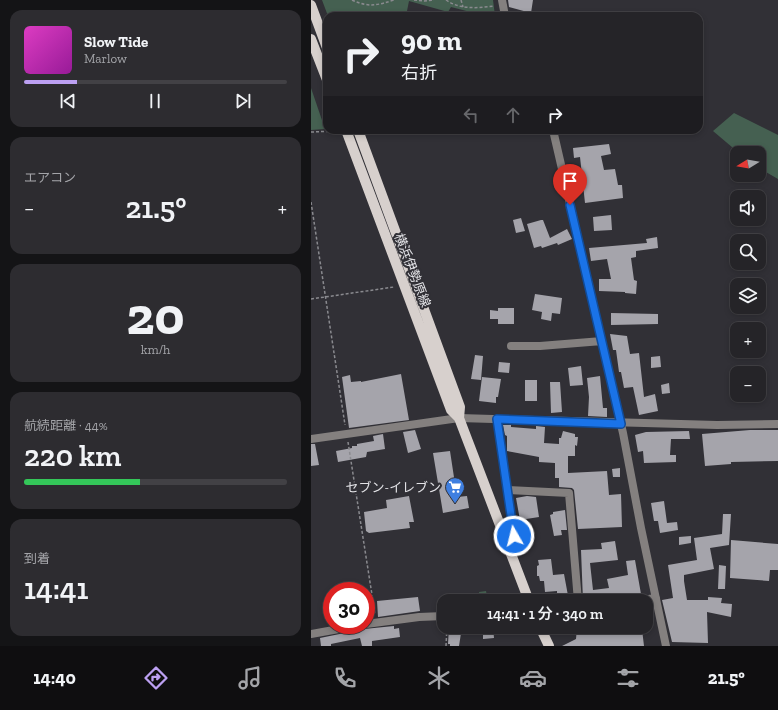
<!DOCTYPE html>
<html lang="ja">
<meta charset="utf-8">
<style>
:root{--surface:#252428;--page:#2d2c30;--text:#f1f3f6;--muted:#a3a4a8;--line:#424145;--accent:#bca0f2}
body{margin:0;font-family:"Zilla Slab","Noto Sans JP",serif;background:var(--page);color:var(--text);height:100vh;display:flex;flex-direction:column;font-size:15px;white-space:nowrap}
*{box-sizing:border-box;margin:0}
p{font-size:13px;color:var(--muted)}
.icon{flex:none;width:22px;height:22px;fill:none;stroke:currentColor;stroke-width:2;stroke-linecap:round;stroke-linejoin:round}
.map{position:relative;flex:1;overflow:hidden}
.details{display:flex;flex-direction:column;gap:10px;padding:10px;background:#141416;width:311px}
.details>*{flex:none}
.hud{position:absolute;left:12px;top:12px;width:380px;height:122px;border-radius:12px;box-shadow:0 2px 6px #0003,0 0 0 1px var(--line);background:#252428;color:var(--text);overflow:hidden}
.needle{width:26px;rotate:259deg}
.buttons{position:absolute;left:419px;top:146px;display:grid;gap:8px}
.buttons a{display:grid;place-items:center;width:36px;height:36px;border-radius:8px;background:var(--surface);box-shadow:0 2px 6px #0003,0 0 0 1px var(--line);font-size:20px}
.speed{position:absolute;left:12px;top:582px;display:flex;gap:8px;font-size:20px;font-weight:700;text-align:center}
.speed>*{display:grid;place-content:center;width:52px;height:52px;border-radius:50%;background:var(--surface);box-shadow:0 2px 6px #0003,0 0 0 1px var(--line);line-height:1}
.speed .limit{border:6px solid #d22;background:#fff;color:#111}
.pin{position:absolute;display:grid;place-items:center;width:34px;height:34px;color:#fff;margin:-41px -17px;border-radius:50% 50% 50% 0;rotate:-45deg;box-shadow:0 0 4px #0007}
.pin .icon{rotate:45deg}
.me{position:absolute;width:44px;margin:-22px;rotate:352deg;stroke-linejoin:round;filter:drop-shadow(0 0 3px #0008)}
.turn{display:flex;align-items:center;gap:14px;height:84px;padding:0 12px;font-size:18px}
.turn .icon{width:52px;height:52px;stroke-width:2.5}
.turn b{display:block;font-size:28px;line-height:34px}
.lanes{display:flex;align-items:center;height:38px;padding:0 12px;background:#0003;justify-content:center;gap:20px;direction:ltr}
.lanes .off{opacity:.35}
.big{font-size:30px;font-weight:600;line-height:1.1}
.details .card{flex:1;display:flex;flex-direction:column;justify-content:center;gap:6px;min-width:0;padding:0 14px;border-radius:12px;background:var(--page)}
.details .dial{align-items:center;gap:0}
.dial b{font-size:52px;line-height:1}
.song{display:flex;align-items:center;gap:12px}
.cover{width:48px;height:48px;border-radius:6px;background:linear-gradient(135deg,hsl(310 70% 55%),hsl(300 70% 35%))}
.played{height:4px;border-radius:2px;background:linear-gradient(90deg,var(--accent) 20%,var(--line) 20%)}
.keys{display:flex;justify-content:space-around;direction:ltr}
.heat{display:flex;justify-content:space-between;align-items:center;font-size:22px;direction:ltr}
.charge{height:6px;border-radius:3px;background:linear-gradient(90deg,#34c759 44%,var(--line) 0)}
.trip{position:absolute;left:126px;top:594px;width:216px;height:40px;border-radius:12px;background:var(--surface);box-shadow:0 2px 6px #0003,0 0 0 1px var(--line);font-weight:600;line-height:40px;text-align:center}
.tabs{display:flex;height:64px;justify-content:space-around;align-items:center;background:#0f0e10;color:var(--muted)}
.tabs .icon{width:28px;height:28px}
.tabs .current{color:var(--accent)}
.tabs b{font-size:18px;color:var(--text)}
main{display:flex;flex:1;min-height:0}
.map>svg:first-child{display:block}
.green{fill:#456051}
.building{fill:#a5a4ab}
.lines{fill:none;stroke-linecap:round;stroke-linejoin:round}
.path{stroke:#8a8a8f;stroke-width:1.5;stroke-dasharray:3 2;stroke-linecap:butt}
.minor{stroke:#84807f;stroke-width:8}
.primary{stroke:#d7d0cd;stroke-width:10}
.route-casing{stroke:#114b97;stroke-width:10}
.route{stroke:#1a73e8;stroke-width:7}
.labels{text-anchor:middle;stroke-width:4;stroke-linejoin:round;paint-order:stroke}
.street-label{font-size:13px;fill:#e3e3e7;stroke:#313036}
.poi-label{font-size:13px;fill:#e3e3e7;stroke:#313036;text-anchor:end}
</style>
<main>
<section class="details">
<div class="card">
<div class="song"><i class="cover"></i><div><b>Slow Tide</b><p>Marlow</p></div></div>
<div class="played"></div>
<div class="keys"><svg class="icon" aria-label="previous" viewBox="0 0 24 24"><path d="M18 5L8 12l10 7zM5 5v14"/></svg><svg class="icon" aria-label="pause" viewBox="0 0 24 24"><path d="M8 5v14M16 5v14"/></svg><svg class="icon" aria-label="next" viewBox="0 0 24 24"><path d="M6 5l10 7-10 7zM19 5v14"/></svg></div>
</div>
<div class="card"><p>エアコン</p>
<div class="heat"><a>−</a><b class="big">21.5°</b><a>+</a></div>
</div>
<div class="card dial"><b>20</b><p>km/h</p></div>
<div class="card"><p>航続距離 · 44%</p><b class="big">220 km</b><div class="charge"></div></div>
<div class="card"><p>到着</p><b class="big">14:41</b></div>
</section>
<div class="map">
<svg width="467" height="646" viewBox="0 0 467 646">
<rect width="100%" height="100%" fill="#313036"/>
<path class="green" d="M11,0H182L184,16H175L140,7L137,12L98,1L95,16H17Z
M0,88L14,129L0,130Z
M423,113L467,135V179L448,168V153H428L402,131Z
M175,591L177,601H169L168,592Z"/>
<path class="building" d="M197,0H222L220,13L198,7Z
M298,144L300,154L290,156L293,170L304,169L307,185H311L312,198L274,203L269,157L263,158L262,148Z
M300,215L301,230L283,231L282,217Z
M210,218L214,231L205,233L202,220Z
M230,220H232L239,238L256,229L261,239L247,245L246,243L231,248L230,246L223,248L216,224Z
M346,237L347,248L325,251V257L320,258L323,280L326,281L325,294L314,293V292L288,291V279H300L296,259L280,261L278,248L336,243L335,239Z
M224,294L251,298L249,314L241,313L240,321L230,319L231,312L221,310Z
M187,308H203V324H187V319H179V310L187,311Z
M300,313L347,314V324L300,325Z
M299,334L316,336L319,354L328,353L333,397L344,394L347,411L328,415L322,387L313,388L310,372H308L305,350H302Z
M164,355L172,356L170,380L160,379Z
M349,356L350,367L340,368V357Z
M188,362L199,363L198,373L187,372Z
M270,366L272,385L259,386L257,368Z
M90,374L98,420L38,428L31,377L39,375L40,382L50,381V382Z
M289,376L292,408H296V417L277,416L278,397L276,378Z
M171,377L190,379L187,397H185V403L168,401Z
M214,380H226V401H214Z
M239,382H249L251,412L240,413Z
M358,383L359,393L351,394L350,385Z
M192,425H200V427L225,429V426L234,427L233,443L248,444V438H250L252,431L264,434V437H267L266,446L264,445V456H257V473L296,471L298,495L310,494L311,527L267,529L263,490L261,488L248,487V478H244V463L228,462V457L196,451V436L194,435Z
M104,430L110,449L97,453L92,432Z
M439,430H467V461L420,462V464L394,466L391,434Z
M378,431L379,439H360L359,455H365V462L333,463L332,451L327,452L324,435L335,432Z
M72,434L74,449L56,452L55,457L27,462L25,451L41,448V446H46V444L63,441L62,436Z
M0,444H4L8,465L0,466Z
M139,451L146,497L156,496L158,508L132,513L122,453Z
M309,468V477H302L301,469Z
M98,496L103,522H98L99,528L58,533L55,531L53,512L76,508L75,500Z
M216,496L225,497L228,517L209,520L205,498Z
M353,501L356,523L366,522L367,530L349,533L347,521H343L340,503Z
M254,510L256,530H250L251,535L243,536L239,515L242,514V512Z
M412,514H420L418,545L399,548L403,569L373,575V581L376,600H397V597L411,598L410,603L421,604L420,617L396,612L397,643L361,642L351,600L362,598L357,565L386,560L383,538L411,534Z
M380,536V543L368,545V537Z
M420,540L467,544V570H459L458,581L419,578Z
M304,541L307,560L279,563L282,590L298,588L296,579L317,575L315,561L324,560L330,594L295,599V601H272L270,550L291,549L290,543Z
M240,559L242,575L253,574L258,601H246V591L234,592L233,581H229L228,576H226V566L228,565L227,560Z
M408,565L415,566L414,589H407Z
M107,597L109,611L67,617L66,601Z
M83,626V629L88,628L89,637L61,641V646H51L49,638L20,644V646H10L9,638L53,629Z
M138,627H151L148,646H139V644H137Z
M172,627H182L183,638L172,639Z
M266,627L331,629L333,646H251L265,639Z"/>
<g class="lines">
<path class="path" d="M41,0C58,8 67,5 83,0
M103,0L113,1L123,0
M135,0C149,10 167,8 183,6
M150,0L152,7
M0,132L26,131
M0,202L34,425
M0,299L83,287
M37,442L64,614
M135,646L136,627"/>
<path class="minor" d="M191,0L194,16
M242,130L312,433L330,528L355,646
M200,346H229L291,341
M186,419L203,536L196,545
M0,439L148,418L406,425L467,424
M196,490L258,493L267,601
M323,601L345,598
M55,624L108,617L133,616
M0,634L50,625"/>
<path class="primary" d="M0,5L16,48
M0,39L16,80
M35,130L140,410L148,418L218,601
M47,130L149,407L148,418
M229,627L238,646"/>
</g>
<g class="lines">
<g class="route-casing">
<path id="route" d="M203,536L186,419L310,424L259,205"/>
</g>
<use href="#route" class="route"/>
</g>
<defs>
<g id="supermarket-pin" transform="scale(1)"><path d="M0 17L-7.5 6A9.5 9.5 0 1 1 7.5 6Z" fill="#3f7fe0" stroke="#313036"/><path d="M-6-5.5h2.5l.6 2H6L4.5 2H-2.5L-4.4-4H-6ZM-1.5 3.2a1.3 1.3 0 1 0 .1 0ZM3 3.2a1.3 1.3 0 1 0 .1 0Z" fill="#fff"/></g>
</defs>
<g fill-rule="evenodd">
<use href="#supermarket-pin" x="144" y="487"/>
</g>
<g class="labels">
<g class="street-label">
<text transform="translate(102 270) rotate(69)" y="5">横浜伊勢原線</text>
</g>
<g class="poi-label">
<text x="130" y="492">セブン-イレブン</text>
</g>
</g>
</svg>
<div class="buttons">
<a><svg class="needle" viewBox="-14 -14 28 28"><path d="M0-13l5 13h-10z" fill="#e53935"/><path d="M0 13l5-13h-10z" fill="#a3a4a8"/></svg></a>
<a><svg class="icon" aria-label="sound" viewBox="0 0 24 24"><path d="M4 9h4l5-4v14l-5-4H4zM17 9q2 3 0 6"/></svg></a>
<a><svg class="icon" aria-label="search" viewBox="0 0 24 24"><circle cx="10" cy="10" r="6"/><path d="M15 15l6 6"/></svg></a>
<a><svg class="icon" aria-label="layers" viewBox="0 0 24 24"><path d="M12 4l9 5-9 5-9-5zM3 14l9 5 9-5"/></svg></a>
<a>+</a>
<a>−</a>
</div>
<div class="speed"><div class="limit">30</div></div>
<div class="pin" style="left:259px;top:205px;background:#d93025"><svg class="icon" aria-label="arrive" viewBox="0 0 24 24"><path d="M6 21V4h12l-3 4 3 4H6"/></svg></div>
<svg class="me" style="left:203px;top:536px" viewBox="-20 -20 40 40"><circle r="17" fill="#1a73e8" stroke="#fff" stroke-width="3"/><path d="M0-11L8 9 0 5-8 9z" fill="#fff"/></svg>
<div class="trip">14:41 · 1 分 · 340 m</div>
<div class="hud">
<div class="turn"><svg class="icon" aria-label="right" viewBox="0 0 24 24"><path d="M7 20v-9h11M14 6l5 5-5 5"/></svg><div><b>90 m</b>右折</div></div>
<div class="lanes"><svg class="icon off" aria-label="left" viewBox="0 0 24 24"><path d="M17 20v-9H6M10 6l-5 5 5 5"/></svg><svg class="icon off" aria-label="ahead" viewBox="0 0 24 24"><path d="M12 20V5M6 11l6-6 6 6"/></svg><svg class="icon" aria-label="right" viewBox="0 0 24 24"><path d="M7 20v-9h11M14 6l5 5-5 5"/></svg></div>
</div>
</div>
</main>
<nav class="tabs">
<b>14:40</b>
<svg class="icon current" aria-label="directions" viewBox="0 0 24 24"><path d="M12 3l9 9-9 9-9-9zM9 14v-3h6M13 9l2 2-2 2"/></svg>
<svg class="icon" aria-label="music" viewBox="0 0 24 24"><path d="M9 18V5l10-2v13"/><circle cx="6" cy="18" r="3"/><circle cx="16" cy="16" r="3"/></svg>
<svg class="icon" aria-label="phone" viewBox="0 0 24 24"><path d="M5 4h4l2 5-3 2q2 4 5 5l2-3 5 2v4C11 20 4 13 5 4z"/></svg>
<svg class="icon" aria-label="climate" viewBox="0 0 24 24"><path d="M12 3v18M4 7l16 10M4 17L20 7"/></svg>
<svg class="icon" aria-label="car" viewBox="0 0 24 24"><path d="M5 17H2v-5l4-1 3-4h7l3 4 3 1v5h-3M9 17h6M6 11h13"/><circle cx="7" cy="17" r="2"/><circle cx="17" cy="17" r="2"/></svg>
<svg class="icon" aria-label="filters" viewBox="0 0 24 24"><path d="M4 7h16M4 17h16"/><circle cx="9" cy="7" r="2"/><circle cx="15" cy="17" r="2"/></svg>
<b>21.5°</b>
</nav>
